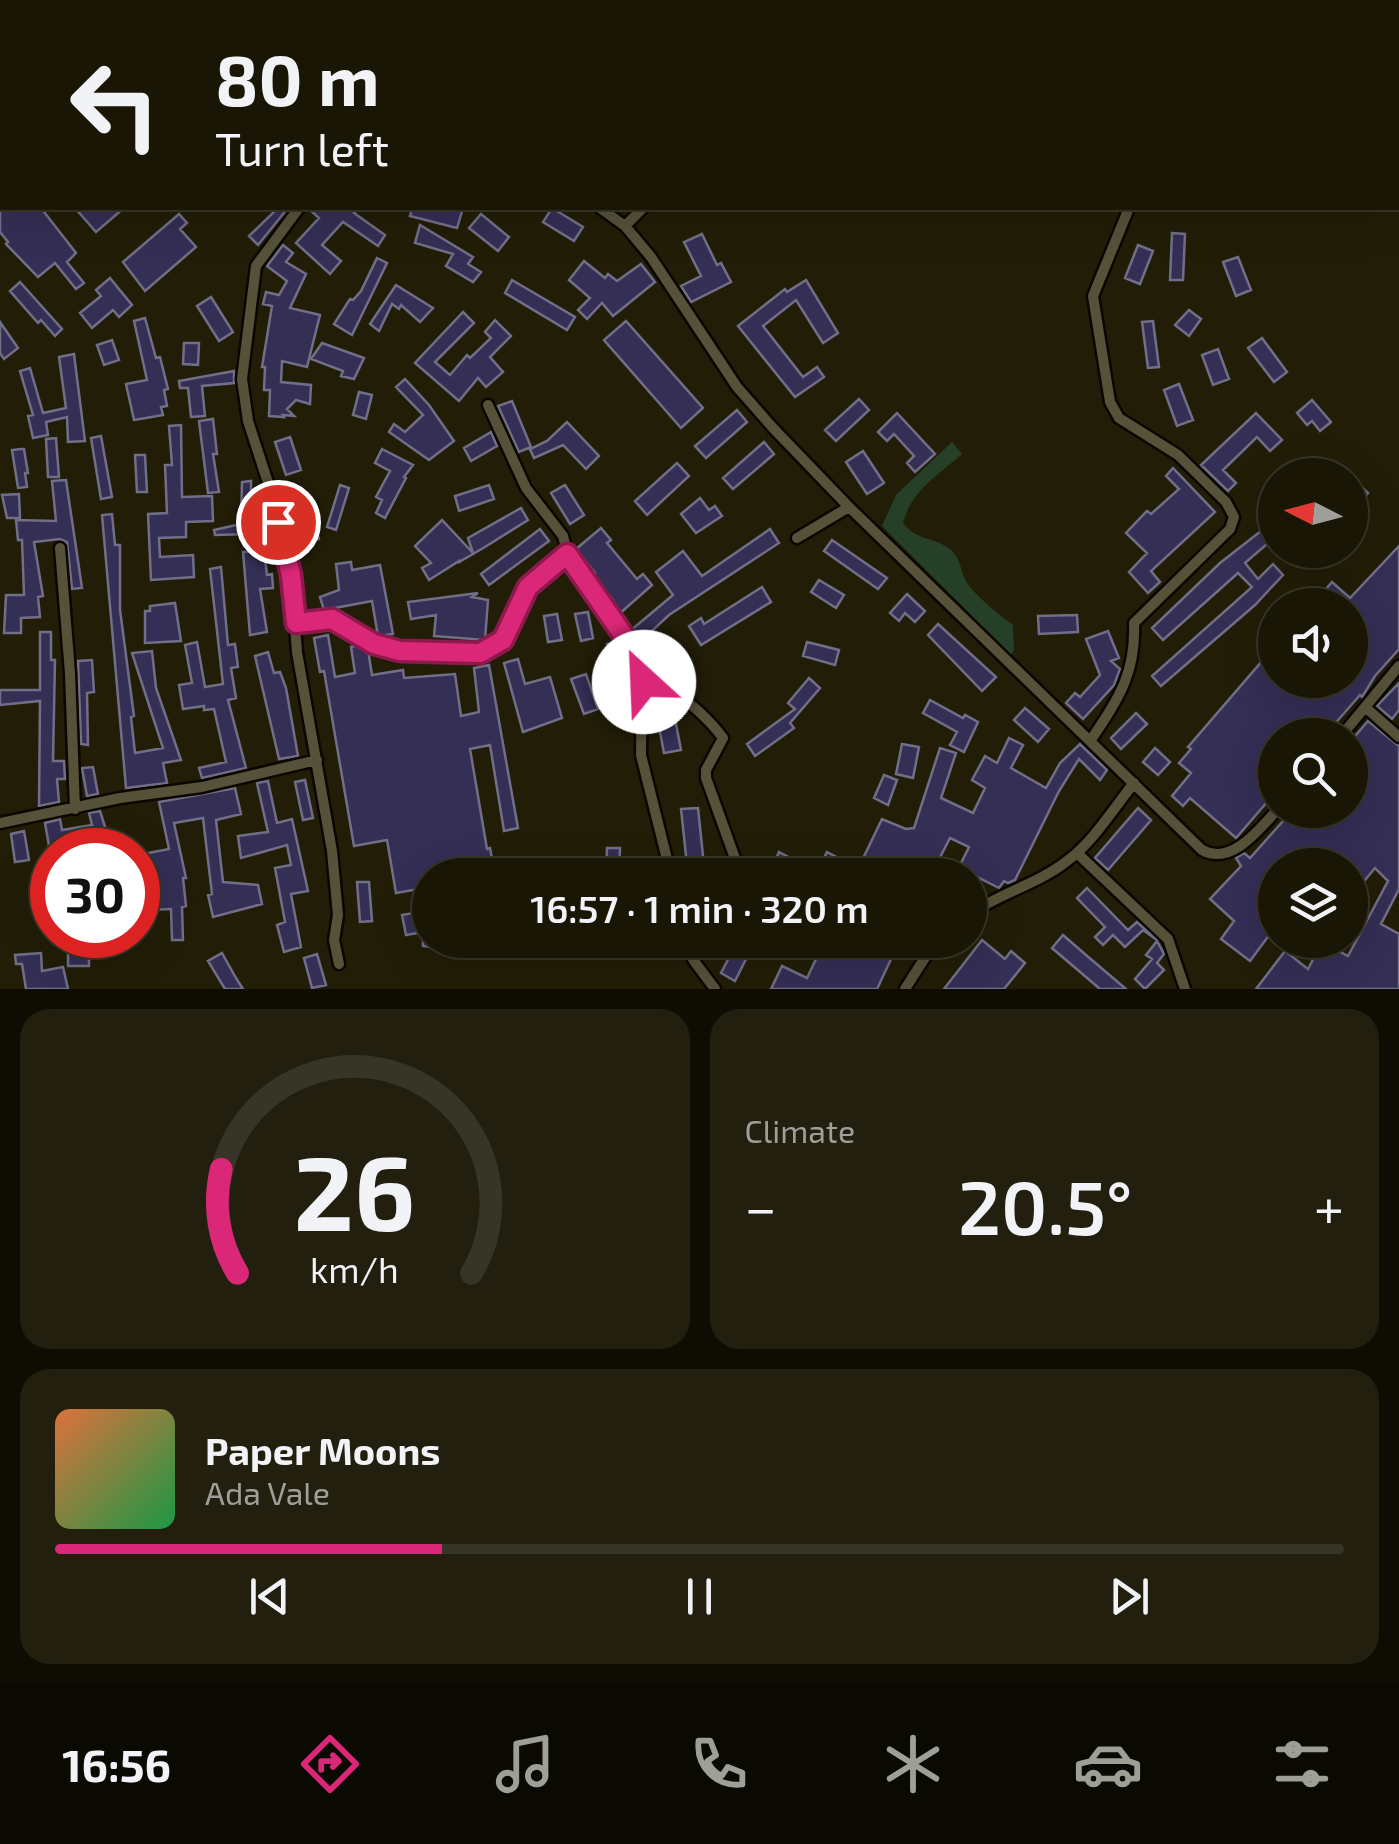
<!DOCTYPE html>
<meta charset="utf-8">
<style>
:root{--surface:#191605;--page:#221f0f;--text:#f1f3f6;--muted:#9f9f9a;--line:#373527;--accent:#db2777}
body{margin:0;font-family:"Exo 2",sans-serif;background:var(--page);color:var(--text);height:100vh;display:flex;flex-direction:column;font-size:38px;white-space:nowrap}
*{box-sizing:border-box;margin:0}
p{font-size:32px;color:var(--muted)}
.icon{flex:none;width:55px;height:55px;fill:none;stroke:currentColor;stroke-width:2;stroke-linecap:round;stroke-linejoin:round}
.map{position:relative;height:989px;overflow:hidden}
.sheet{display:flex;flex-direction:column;gap:20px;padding:20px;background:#0e0c03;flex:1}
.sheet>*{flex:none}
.guide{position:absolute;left:0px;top:0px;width:1400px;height:210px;box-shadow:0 10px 40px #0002,0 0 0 2px var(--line);background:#191605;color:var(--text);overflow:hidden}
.needle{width:65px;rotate:276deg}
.buttons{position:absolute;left:1258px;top:458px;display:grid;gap:20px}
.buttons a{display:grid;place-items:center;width:110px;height:110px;border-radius:50%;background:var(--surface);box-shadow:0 10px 40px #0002,0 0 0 2px var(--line);font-size:50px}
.speed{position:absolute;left:30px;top:828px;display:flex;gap:20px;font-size:50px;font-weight:700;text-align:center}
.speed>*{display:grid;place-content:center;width:130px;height:130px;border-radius:50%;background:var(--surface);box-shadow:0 10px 40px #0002,0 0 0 2px var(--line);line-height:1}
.speed .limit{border:15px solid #d22;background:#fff;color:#111}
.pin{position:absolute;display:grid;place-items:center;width:85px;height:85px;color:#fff;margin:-42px;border:5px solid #fff;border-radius:50%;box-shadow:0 2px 10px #0007}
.me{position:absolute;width:110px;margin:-55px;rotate:335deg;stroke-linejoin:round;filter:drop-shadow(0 0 8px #0008)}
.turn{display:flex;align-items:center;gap:35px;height:210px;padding:0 50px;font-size:45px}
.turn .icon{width:130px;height:130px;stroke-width:2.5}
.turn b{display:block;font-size:70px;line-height:85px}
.big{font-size:75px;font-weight:600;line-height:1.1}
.sheet .tile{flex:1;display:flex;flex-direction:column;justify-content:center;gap:15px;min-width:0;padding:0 35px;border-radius:30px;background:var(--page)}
.sheet .dial{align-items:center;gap:0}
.dial svg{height:260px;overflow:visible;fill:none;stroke:var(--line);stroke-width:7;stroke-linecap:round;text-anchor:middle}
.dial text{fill:var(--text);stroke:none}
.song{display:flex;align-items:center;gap:30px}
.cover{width:120px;height:120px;border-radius:15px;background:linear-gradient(135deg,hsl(20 70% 55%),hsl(140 70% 35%))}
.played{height:10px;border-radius:5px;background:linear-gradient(90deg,var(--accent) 30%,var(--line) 30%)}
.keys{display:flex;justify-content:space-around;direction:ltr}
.heat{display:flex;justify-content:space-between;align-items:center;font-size:55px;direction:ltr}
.sheet .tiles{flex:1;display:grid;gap:20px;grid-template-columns:1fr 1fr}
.tile:last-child{grid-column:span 2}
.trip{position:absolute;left:412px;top:858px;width:575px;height:100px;border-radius:50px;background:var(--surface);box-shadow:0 10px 40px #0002,0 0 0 2px var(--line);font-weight:600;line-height:100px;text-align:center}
.tabs{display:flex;height:160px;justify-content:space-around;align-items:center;background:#0a0902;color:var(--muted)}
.tabs .icon{width:70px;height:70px}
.tabs .active{color:var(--accent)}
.tabs b{font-size:45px;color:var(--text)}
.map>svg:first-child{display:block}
.green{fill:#264027}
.building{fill:#352e55;stroke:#716f87;stroke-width:2.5}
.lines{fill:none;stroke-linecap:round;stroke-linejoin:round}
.minor-casing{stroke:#0b0700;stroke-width:15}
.minor{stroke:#565139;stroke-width:10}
.rail-casing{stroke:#787563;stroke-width:8}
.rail{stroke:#181401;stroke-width:4;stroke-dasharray:11;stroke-linecap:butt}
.route-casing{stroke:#8e194d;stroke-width:25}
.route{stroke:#db2777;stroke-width:18}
</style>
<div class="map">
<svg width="1399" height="989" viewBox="0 0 1399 989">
<rect width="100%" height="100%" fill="#211d07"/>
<path class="green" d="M952,442L962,454C938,476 912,489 903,523C915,540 934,537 950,549C962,560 960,571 967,583C980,600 996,612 1013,625L1014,650L1011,655L882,526L896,495Z"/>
<path class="building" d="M0,208H41L76,253L67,262L84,283L76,289L55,263L38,277L6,244L8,242L0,232Z
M75,208H124L96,232Z
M278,208H288L258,245L249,236Z
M308,208H358L354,213L385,235L378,246L343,222L322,245L341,261L330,274L296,243L319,218Z
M412,208H463L457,228L410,216Z
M552,208L583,227L574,241L543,222Z
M179,214L187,223L180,229L196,247L145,291L123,262Z
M481,214L509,237L498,251L469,228Z
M420,225L473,257L468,264L481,272L473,282L446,266L453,254L415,243Z
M1172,233L1185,234L1183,280H1170Z
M702,234L717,265L721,263L731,282L691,302L681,286L701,276L684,242Z
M283,245L293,253L286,262L306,274L290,308L320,315L307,367L282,361L281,382L311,385L310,404L296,400L287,409L294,416L283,415L284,417L269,416L270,390H264L265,367H262L272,306L263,304L266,292L279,295L287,281L267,266Z
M1138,245L1153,251L1140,284L1125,278Z
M1238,257L1251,290L1236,296L1223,262Z
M377,258L387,263L352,335L334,324L350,299L353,300L361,291Z
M584,261L605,278L608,274L617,281L641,264L655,282L613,316L602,303L587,319L578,310L590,298L569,280Z
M110,278L132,305L119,317L113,310L92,328L80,313L101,296L96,290Z
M512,280L575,317L567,330L505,293Z
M806,280L838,333L823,343L796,300L763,326L803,377L817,367L824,377L795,397L738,326L785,289L787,292Z
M20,282L62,329L55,336L41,320L38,323L10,291Z
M396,285L433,308L420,322L401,305L399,309L392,304L379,331L370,324Z
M211,297L233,332L219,341L197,306Z
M1189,310L1201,319L1189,336L1175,325Z
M463,312L474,323L435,362L450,375L467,355L470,358L491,338L485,332L495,320L511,336L490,357L503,372L486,387L478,378L459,401L415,363Z
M145,318L156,358L160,357L168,389L164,390L167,406L161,407L163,415L134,420L126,384L147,380L134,321Z
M626,321L703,408L681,428L604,340Z
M1153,321L1159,367L1148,368L1142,322Z
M0,322L18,348L4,359L0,353Z
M1262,338L1287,372L1274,382L1248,348Z
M112,340L119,360L104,365L97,345Z
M184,343H199L198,365L183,364Z
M322,343L364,358L354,379L341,376L343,371L311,359Z
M1218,349L1229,379L1213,385L1202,355Z
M74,354L85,441L68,442L67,417L46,422L48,435L33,438L28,416L33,415L20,371L30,368L43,413L66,408L59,357Z
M234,371V383L202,386L205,416L191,417L188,388H180L179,381Z
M405,379L429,405L454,441L429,460L389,432L394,424L405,432L423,415L396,387Z
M1179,384L1193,420L1177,426L1164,390Z
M359,392L372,395L366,419L353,415Z
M859,399L869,410L836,441L825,430Z
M1312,400L1331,422L1320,431L1312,421L1307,425L1297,413Z
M512,401L531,447L519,452L498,406Z
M737,410L747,422L706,458L695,446Z
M897,413L935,454L915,472L907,463L914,456L894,434L887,441L878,432Z
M1256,413L1282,440L1270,451L1257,437L1223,470L1236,483L1228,491L1201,465Z
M213,419L217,454H213L219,492L208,493L199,421Z
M567,422L599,456L586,469L563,445L534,458L530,449L547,441Z
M181,425L182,497L212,496L213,521L186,522V537L159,538L160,557L193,555L194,577L151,580L148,514L167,513L165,465H172L169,426Z
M491,432L497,446L471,461L464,448Z
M101,436L112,497L101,499L91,438Z
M290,437L301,470L286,475L275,442Z
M56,438L59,477H48L46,439Z
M764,442L774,454L733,489L723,478Z
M21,449H24L28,473H25L27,487L18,488L12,450Z
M382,449L413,465L404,477L406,478L385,518L376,513L382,500L376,497L390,471L375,463Z
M863,451L884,483L867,494L846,462Z
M135,455H145L147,492H137Z
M677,463L689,476L647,515L635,501Z
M1173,468L1215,512L1151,571L1160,582L1148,593L1129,572L1147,553L1126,533L1147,511L1151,514L1179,489L1166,476Z
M1350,476L1368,493L1350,513Z
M66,480L82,588L72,589L67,542L60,539L34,542L43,596L38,597L40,617L21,618V633H4L6,595H24L22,540H18L16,520L56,521L52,481Z
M251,481V534L215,535L214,530L241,524L242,482Z
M340,485L349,488L336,530L327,527Z
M489,485L494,499L459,511L455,496Z
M565,485L584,515L570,524L551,493Z
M19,494L20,518H7L2,495Z
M700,498L709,510L715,506L722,516L696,533L681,514Z
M311,507L319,539L299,544L295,527L300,525L297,511Z
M521,508L528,520L485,547L459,562V561L429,580L422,568L431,563L415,546L442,520L473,553L468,538Z
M112,514L115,545H120V610L134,716L131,717L135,753L163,748L132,653L152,651L156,688L181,760L163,763L167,783L126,788L102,515Z
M1275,520V537L1245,563L1258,579L1273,564L1283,575L1255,605L1161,686L1152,676L1252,587L1238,573L1163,640L1152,628L1220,563Z
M601,528L611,540L607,543L637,579L643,574L652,585L618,615L610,603L613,600L592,575L595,573L576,549Z
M540,529L549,541L489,585L481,574Z
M770,529L779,543L669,615L639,643L630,631L673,595L656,572L683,551L702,576Z
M832,540L887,578L878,589L824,551Z
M1399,546V649L1375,676L1362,697L1360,695L1325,735H1275V752L1260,771L1275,784V793L1236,838L1190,798L1183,806L1172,796L1191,773L1179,763L1191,749L1188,747L1275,646V680H1350V605H1312L1332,582L1350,598Z
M264,551L267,575L272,574L273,588L260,589L267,632L250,635L243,552Z
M351,562L352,570L380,565L393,634L378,636L372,601L324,610L320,597L339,590L336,564Z
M221,567L228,645L235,644L238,667L231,668L236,698L228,700L246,768L202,778L199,768L226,762L214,709L204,710V706L183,709L179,685L192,683L185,645L197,642L205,687L223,684L210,569Z
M819,580L844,595L836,608L811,592Z
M762,587L771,602L701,645L689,626L701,618L704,624Z
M478,593L472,597L488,600L485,640L434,636L436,615L411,619L408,602Z
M907,594L925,611L915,622L905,613L899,621L890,613Z
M175,603L181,641L145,643V611H150V606Z
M588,612L593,638L581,641L575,614Z
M557,614L562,640L548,642L544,616Z
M1077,615L1078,632L1039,634L1038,616Z
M938,624L996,677L982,691L928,635Z
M1108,631L1119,658L1111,661L1120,669L1114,685L1083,719L1066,703L1075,693L1080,697L1100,675L1086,639Z
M40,632H51V660H55L53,761H64L65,779H57L59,802L39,806L40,701L0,705V690H40Z
M328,635L335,677L355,673L351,647L359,645L368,650L372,675L403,670L404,678L455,674L461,716L479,712L474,668L489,665L518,828L504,831L490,745L470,749L487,849L490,848L494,869L430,875V887L396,893L387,840L354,846L324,671L320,672L314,638Z
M617,642L621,648L633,706V715L620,718L607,644Z
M807,642L839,650L835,665L803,656Z
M268,652L274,673L280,672L286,688L298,756L279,759L255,656Z
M518,659L525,684L550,677L562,718L523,732L504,663Z
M92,660L94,692L87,693L88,745L81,744L78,661Z
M586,674L598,709L584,714L571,679Z
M809,678L820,688L790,723L794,728L755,756L747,744L795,709L788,703Z
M1399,683V710L1392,719L1377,706Z
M930,700L963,718L965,715L978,722L964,752L950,745L957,732L923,713Z
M1025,708L1049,729L1038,742L1014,720Z
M674,713L681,750L664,753L657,716Z
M1136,713L1147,724L1121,749L1111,738Z
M1368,721L1399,746V889L1381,924L1399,934V989H1256L1285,951L1308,969L1322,942L1348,956L1388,881L1375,868L1350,898V865H1275V938L1270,934L1250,961L1221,939L1234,921L1210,899L1241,866L1236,858L1244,853L1250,858L1293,810H1350V742Z
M1009,738L1023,745L1011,768L1046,788L1060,763L1080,744L1107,770L1100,780L1079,759L1059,791L1015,880L1008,883L1004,881L999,888L977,877L970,892V875H961L963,871L958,869L969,847L950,838L931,875H916L903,869L900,875H855L882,819L906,829L914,828L940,748L956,753L941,798L973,813L985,788L972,780L985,756L997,763Z
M902,744L919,747L913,778L896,774Z
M1155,748L1170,762L1158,775L1143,762Z
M93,767L98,794L87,796L82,768Z
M884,775L897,780L888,805L874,798Z
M305,780L313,818L303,820L295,782Z
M268,781L277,823L292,819L308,891L291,894L301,947L284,952L277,925L285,922L275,868L291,865L287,845L241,858L238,836L268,832L257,783Z
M235,788L241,814L216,820L223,882L258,885L262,904L213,917L208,895L212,894L203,818L174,823L186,878H183L186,906L182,907L183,940H172L171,909L147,910V872L138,875V855L169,849L159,802Z
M698,808L705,875H688L681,809Z
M1138,808L1151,820L1108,870L1095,858Z
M100,811L108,836L86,840L88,850H72L71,842L49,846L45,823L60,819L62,830L92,825L89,813Z
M24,831L29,860L15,862L11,834Z
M607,848H620L619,875H606Z
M779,852L794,860L787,875H769Z
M827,852L842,860L834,875H815Z
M357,882H369L372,921L360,922Z
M1087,888L1128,930L1137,922L1157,940L1143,930L1125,947L1113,935L1103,945L1095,937L1105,927L1077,898Z
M430,910V931L406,935L402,915Z
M75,935H89V966H68V950H78Z
M1063,935L1086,955L1126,989H1100L1052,948Z
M423,940H470L469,952L423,946Z
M825,940H900L877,989H771L782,966L807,978Z
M982,940L1005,959L1011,951L1025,963L1004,989H944Z
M1157,941L1164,954L1157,963L1164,970L1145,989L1135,979L1152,959L1146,955Z
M736,944L750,951L735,981L721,973Z
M41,953L42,971L63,967L68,989H26L22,964H16L15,955Z
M222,953L236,978L243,989H225L208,961Z
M317,954L326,985L312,988L304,958Z"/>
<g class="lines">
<g class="minor-casing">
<path id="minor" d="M262,0L264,2
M82,2L86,0
M1180,2V0
M0,58L2,57
M299,208L256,266L242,379L248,421L272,495L291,575L297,652L332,851L338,915L334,940L339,964
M600,208L625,226L651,257L737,387L773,428L849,507L1202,850C1231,866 1259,830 1277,810
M625,226L643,208
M488,405L526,488L563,536L570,563L642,662L641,755L671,875
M797,538L849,507
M60,548L70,673L75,809
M296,623L332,619L374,644L400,651L480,653L503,640L529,587L567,554
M643,663C669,689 701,708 723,738L706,770V778L741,875
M1365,707L1399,737
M1342,735L1399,666
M1091,740C1118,699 1136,674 1134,623L1230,529L1234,517L1226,502L1178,455L1119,418L1110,402L1093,296L1129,208
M0,823L120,798L202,787L317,760
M1077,853L1168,939L1185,989
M970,914C1000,893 1038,884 1067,861C1094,841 1113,809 1134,783
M683,940L694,961L715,989
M905,989L926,956L941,940"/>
</g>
<use href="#minor" class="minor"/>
<g class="rail-casing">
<path id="rail" d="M7,2L10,0"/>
</g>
<use href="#rail" class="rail"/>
</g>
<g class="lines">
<g class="route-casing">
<path id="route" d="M278,522L291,575L296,623L332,619L374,644L400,651L480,653L503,640L528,587L567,554L642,662L644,682"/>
</g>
<use href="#route" class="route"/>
</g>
</svg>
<div class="buttons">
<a><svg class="needle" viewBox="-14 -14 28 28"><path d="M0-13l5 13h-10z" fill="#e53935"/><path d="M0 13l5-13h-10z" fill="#9f9f9a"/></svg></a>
<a><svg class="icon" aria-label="sound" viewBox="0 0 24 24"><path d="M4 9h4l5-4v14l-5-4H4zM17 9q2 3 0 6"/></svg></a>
<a><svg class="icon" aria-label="search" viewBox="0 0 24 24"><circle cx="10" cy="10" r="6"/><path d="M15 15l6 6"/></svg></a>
<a><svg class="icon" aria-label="layers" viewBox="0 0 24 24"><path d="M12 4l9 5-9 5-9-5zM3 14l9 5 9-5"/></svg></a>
</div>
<div class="speed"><div class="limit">30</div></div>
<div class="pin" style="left:278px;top:522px;background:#d93025"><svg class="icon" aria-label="arrive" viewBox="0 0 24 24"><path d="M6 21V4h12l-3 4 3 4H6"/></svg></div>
<svg class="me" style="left:644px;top:682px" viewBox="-20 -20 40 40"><circle r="19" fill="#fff"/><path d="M0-13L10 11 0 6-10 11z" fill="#db2777"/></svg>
<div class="trip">16:57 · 1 min · 320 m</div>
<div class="guide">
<div class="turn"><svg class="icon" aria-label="left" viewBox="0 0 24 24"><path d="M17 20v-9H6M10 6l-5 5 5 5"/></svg><div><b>80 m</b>Turn left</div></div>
</div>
</div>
<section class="sheet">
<div class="tiles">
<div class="tile dial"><svg viewBox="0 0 100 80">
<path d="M14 69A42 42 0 1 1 86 69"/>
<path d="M14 69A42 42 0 0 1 9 37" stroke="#db2777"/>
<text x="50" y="56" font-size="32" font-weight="700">26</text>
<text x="50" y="72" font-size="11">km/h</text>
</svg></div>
<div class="tile"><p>Climate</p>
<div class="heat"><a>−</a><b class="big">20.5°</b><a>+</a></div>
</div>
<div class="tile">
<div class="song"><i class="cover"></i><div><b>Paper Moons</b><p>Ada Vale</p></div></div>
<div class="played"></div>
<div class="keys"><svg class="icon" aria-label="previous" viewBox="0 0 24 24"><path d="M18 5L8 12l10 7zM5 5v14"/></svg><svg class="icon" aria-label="pause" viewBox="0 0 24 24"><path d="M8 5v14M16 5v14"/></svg><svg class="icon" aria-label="next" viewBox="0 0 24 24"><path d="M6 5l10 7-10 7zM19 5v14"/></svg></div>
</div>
</div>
</section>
<nav class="tabs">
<b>16:56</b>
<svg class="icon active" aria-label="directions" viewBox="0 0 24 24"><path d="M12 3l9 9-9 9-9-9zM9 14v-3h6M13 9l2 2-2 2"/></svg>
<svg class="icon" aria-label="music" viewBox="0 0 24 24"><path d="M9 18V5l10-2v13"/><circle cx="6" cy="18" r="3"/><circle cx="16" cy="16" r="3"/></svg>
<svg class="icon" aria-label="phone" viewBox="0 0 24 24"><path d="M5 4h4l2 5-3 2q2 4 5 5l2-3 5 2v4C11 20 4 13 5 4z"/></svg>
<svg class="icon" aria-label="climate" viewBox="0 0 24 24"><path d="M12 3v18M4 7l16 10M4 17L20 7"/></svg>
<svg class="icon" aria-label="car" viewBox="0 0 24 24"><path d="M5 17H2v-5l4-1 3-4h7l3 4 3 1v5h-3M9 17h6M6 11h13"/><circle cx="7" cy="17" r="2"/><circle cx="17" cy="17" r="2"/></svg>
<svg class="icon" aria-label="filters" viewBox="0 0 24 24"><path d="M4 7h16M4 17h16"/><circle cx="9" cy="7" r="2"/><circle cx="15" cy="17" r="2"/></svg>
</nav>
